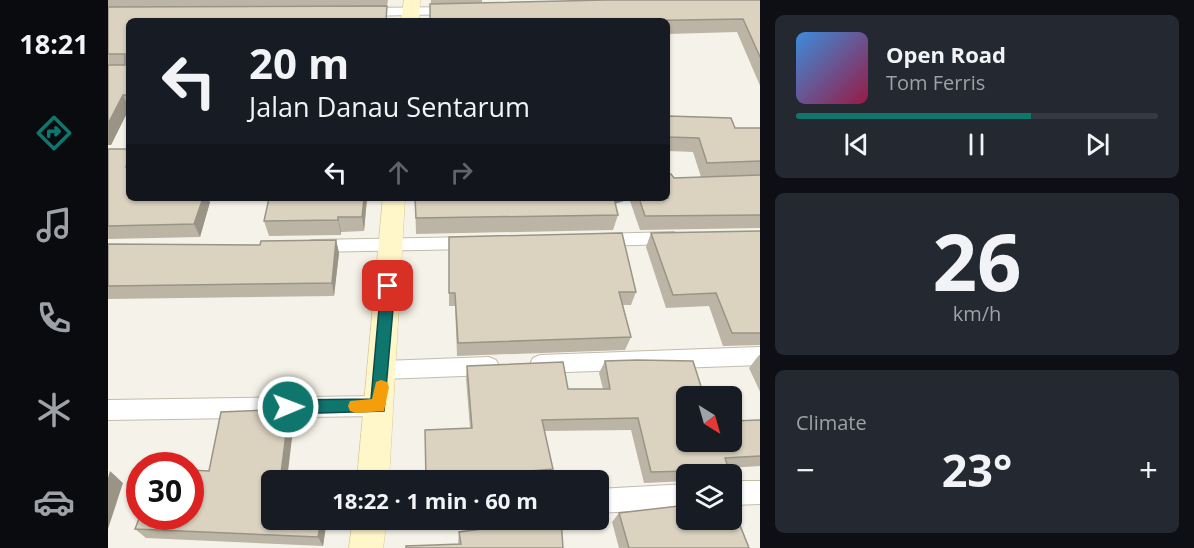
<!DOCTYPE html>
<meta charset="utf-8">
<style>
:root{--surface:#171b24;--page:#242831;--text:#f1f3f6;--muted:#9ea1a6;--line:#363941;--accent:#0f766e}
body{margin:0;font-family:"Open Sans",sans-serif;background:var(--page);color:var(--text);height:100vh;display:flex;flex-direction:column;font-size:22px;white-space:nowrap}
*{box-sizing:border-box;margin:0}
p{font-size:20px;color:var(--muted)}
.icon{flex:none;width:33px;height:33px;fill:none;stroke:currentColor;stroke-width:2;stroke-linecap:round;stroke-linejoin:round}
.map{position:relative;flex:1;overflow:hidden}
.sheet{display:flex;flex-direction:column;gap:15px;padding:15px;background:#0d0f14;width:434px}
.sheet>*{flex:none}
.hud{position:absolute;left:18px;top:18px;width:544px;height:183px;border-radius:9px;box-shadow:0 2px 4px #0004;background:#171b24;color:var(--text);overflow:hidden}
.needle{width:39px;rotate:143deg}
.tools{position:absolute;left:568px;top:386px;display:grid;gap:12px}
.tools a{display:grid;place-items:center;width:66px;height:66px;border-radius:9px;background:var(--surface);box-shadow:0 2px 4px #0004;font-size:30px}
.speed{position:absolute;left:18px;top:452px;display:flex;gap:12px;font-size:30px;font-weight:700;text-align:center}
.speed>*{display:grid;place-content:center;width:78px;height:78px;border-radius:50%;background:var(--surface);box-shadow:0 2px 4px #0004;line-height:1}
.speed .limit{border:9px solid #d22;background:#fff;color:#111}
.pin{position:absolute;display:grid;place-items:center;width:51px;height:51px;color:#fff;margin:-26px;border-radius:12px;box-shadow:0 3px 9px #0006}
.me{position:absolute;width:66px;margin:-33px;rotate:89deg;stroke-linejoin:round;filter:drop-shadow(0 0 4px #0008)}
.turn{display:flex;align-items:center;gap:21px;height:126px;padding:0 24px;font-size:27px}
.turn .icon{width:78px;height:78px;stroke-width:2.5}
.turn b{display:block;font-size:42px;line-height:51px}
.lanes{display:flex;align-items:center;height:57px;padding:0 24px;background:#0003;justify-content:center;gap:30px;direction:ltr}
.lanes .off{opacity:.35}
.big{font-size:45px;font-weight:700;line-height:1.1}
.sheet .widget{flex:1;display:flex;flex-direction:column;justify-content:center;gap:9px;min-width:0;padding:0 21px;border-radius:9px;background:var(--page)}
.sheet .dial{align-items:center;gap:0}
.dial b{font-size:78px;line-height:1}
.song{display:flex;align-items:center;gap:18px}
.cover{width:72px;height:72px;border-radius:9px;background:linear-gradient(135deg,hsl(210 70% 55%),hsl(340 70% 35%))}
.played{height:6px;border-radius:3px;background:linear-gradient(90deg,var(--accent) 65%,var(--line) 65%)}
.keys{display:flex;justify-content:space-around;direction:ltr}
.heat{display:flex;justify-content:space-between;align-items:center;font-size:33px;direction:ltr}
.trip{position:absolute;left:153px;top:470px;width:348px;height:60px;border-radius:9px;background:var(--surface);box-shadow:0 2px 4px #0004;font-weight:700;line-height:60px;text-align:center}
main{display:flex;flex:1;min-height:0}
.dock{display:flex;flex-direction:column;width:108px;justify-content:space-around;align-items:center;background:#090b0e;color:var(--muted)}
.dock .icon{width:42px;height:42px}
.dock .active{color:var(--accent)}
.dock b{font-size:27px;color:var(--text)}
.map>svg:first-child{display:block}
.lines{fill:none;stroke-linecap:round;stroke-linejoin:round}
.street-casing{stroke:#c2bcab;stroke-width:2}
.secondary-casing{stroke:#d9cd96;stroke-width:1}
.street{fill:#fff;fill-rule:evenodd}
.secondary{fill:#fff7c9;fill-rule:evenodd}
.wall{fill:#bcb5a5}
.shaded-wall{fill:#999486}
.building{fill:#dbd3c0;stroke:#999486;stroke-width:1.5}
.route{fill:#0f766e;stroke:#0a4d48;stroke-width:1.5}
.slow{fill:#f59e0b}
</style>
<main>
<nav class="dock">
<b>18:21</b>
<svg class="icon active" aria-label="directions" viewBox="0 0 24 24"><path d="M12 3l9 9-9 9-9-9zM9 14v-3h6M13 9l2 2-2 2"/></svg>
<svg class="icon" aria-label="music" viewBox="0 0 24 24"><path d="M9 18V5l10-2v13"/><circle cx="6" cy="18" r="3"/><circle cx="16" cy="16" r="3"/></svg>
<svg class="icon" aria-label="phone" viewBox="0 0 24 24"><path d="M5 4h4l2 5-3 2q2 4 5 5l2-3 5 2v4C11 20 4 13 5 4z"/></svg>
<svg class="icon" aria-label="climate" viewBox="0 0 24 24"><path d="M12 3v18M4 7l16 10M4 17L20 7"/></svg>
<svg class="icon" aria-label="car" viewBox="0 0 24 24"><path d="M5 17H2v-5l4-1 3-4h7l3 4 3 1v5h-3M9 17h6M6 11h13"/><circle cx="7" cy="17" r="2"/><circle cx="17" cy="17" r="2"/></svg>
</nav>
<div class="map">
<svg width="653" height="548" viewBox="0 0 653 548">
<rect width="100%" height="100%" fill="#f5f3e9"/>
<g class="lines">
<g class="street-casing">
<path id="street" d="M346,7L352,11L350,14L257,16L251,12L257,8Z
M565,232L571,234L574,238L571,242L565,244L491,246L485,245L482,240L485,235L491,234Z
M364,237L370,238L373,243L370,248L364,249L206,252L200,251L197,246L200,241L206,240Z
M653,347V365L432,373L425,370L422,364L425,358L432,355Z
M381,357L388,360L391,366L388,372L381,375L275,379L268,376L265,370L268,364L275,361Z
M271,396L278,399L282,406L278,413L271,416L0,420V400Z
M624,481H653V504L624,505Z
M579,484V508L490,513V489Z"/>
</g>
<g class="secondary-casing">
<path id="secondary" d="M296,0H312L311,21H293Z
M275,198H297L281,480H249Z
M245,519H279L275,548H241Z"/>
</g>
<use href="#street" class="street"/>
<use href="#secondary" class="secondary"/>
</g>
<path class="wall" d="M0,0H280L279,6L116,7L21,21V109L3,145H0Z
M323,0H374V3L468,1V0H653V88L629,32L560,34V21H322Z
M560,116L627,128H653V228L532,230L521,198H560L566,178L649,176L593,177L585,152L560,151Z
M0,149L21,198L102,202L92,237L0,239Z
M259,198L256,231L233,232V235L161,236L156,221Z
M307,198L519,200L507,204L510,215L505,230L308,234Z
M653,231V345L615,346L601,306L558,308L538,247L543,233Z
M341,237L528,292L523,305H515L523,337L517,350L349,356L347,306H341Z
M228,240L231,253L226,296L0,299V244L152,245Z
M651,355H653V394L641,368Z
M497,361L579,441L653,420V466L620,468L621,470L617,474H579V481L536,483L523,430L436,431L445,469L441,479L430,480H318L362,428L358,378L359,366L460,389H495L491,373Z
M181,409L186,421L179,474L164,519H219L215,546L38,538L27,529L101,471Z
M511,513L641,548H511L504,522Z
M395,519H453L350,544L351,532L394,526Z"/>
<path class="shaded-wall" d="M15,95L21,109L3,145H0V124Z
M95,198H101L102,202L92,237L86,224Z
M256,198H259L256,231L254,217Z
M501,198H520L519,200L499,206Z
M230,217L233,232V235L230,220Z
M228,240L231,253L226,296L224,283Z
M181,409L186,421L179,480L173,474Z
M2,471L15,483L0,529V478Z
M213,519H219L215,546L210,537Z"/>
<path class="building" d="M497,0H653V59L635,19L513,21H322V4Z
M279,6L278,21H21V95H15L0,124V65H17V54H0V7Z
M560,116L623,118L627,128H653V161L599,163L591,138L560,137Z
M0,149H21V159L18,167H21V198H95L86,224L0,226Z
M560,174H563L566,178L653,175V215L537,216L531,198H560Z
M161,198H256L254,217H230V220L156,221Z
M307,198H506L510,215L308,218Z
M653,231V333H624L608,293L565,295L543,233Z
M514,233L528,292H511L523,337L350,343L347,293H341V237Z
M228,240L224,283L0,286V244L152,245L153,241Z
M529,360L585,361L596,396H579V441H624V421L653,420V456L617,458L621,470L543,472L530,418L434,420L445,469L356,477V480H318L317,430L364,428L359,366L455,362L460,389H502L497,361Z
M181,409L173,474L220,475L219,480H164V519H213L210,537L27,529L32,516H82V470L101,471L113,412Z
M579,505V519H624V505L641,548H521L511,513Z
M397,519H453L455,548H298V546L353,544L351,532L397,526Z"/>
<path class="route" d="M280,281L287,286L276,411L180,414L175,412L172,407L175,402L180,400L263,399L273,286Z"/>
<path class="slow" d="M273,380L279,382L281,387L276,411L248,413L242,411L240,406L242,401L264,399L268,382Z"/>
</svg>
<div class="tools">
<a><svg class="needle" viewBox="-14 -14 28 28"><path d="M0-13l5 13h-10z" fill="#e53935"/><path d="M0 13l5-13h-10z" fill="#9ea1a6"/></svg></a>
<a><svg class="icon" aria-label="layers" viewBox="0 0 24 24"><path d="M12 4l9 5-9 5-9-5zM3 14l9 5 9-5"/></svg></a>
</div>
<div class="speed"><div class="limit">30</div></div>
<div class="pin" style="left:280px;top:286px;background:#d93025"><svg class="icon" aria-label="arrive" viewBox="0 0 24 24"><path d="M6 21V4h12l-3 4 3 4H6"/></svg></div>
<svg class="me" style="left:180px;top:407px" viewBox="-20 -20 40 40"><circle r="17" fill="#0f766e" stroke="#fff" stroke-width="3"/><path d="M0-11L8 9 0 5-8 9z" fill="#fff"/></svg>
<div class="trip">18:22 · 1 min · 60 m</div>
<div class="hud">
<div class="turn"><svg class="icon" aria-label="left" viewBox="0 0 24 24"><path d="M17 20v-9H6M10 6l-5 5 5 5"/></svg><div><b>20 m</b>Jalan Danau Sentarum</div></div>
<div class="lanes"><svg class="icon" aria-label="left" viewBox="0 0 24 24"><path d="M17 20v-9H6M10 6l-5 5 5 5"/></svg><svg class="icon off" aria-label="ahead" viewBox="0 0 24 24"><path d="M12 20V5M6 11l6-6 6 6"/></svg><svg class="icon off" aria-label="right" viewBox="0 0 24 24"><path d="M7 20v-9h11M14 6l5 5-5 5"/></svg></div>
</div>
</div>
<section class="sheet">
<div class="widget">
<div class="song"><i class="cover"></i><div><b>Open Road</b><p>Tom Ferris</p></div></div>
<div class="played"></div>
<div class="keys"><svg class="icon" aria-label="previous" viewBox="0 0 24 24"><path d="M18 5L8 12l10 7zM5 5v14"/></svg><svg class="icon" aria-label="pause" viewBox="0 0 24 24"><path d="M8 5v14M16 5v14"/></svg><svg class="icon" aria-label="next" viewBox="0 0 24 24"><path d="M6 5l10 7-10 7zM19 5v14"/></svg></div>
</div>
<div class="widget dial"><b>26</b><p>km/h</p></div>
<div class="widget"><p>Climate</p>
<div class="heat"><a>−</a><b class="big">23°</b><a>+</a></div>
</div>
</section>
</main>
